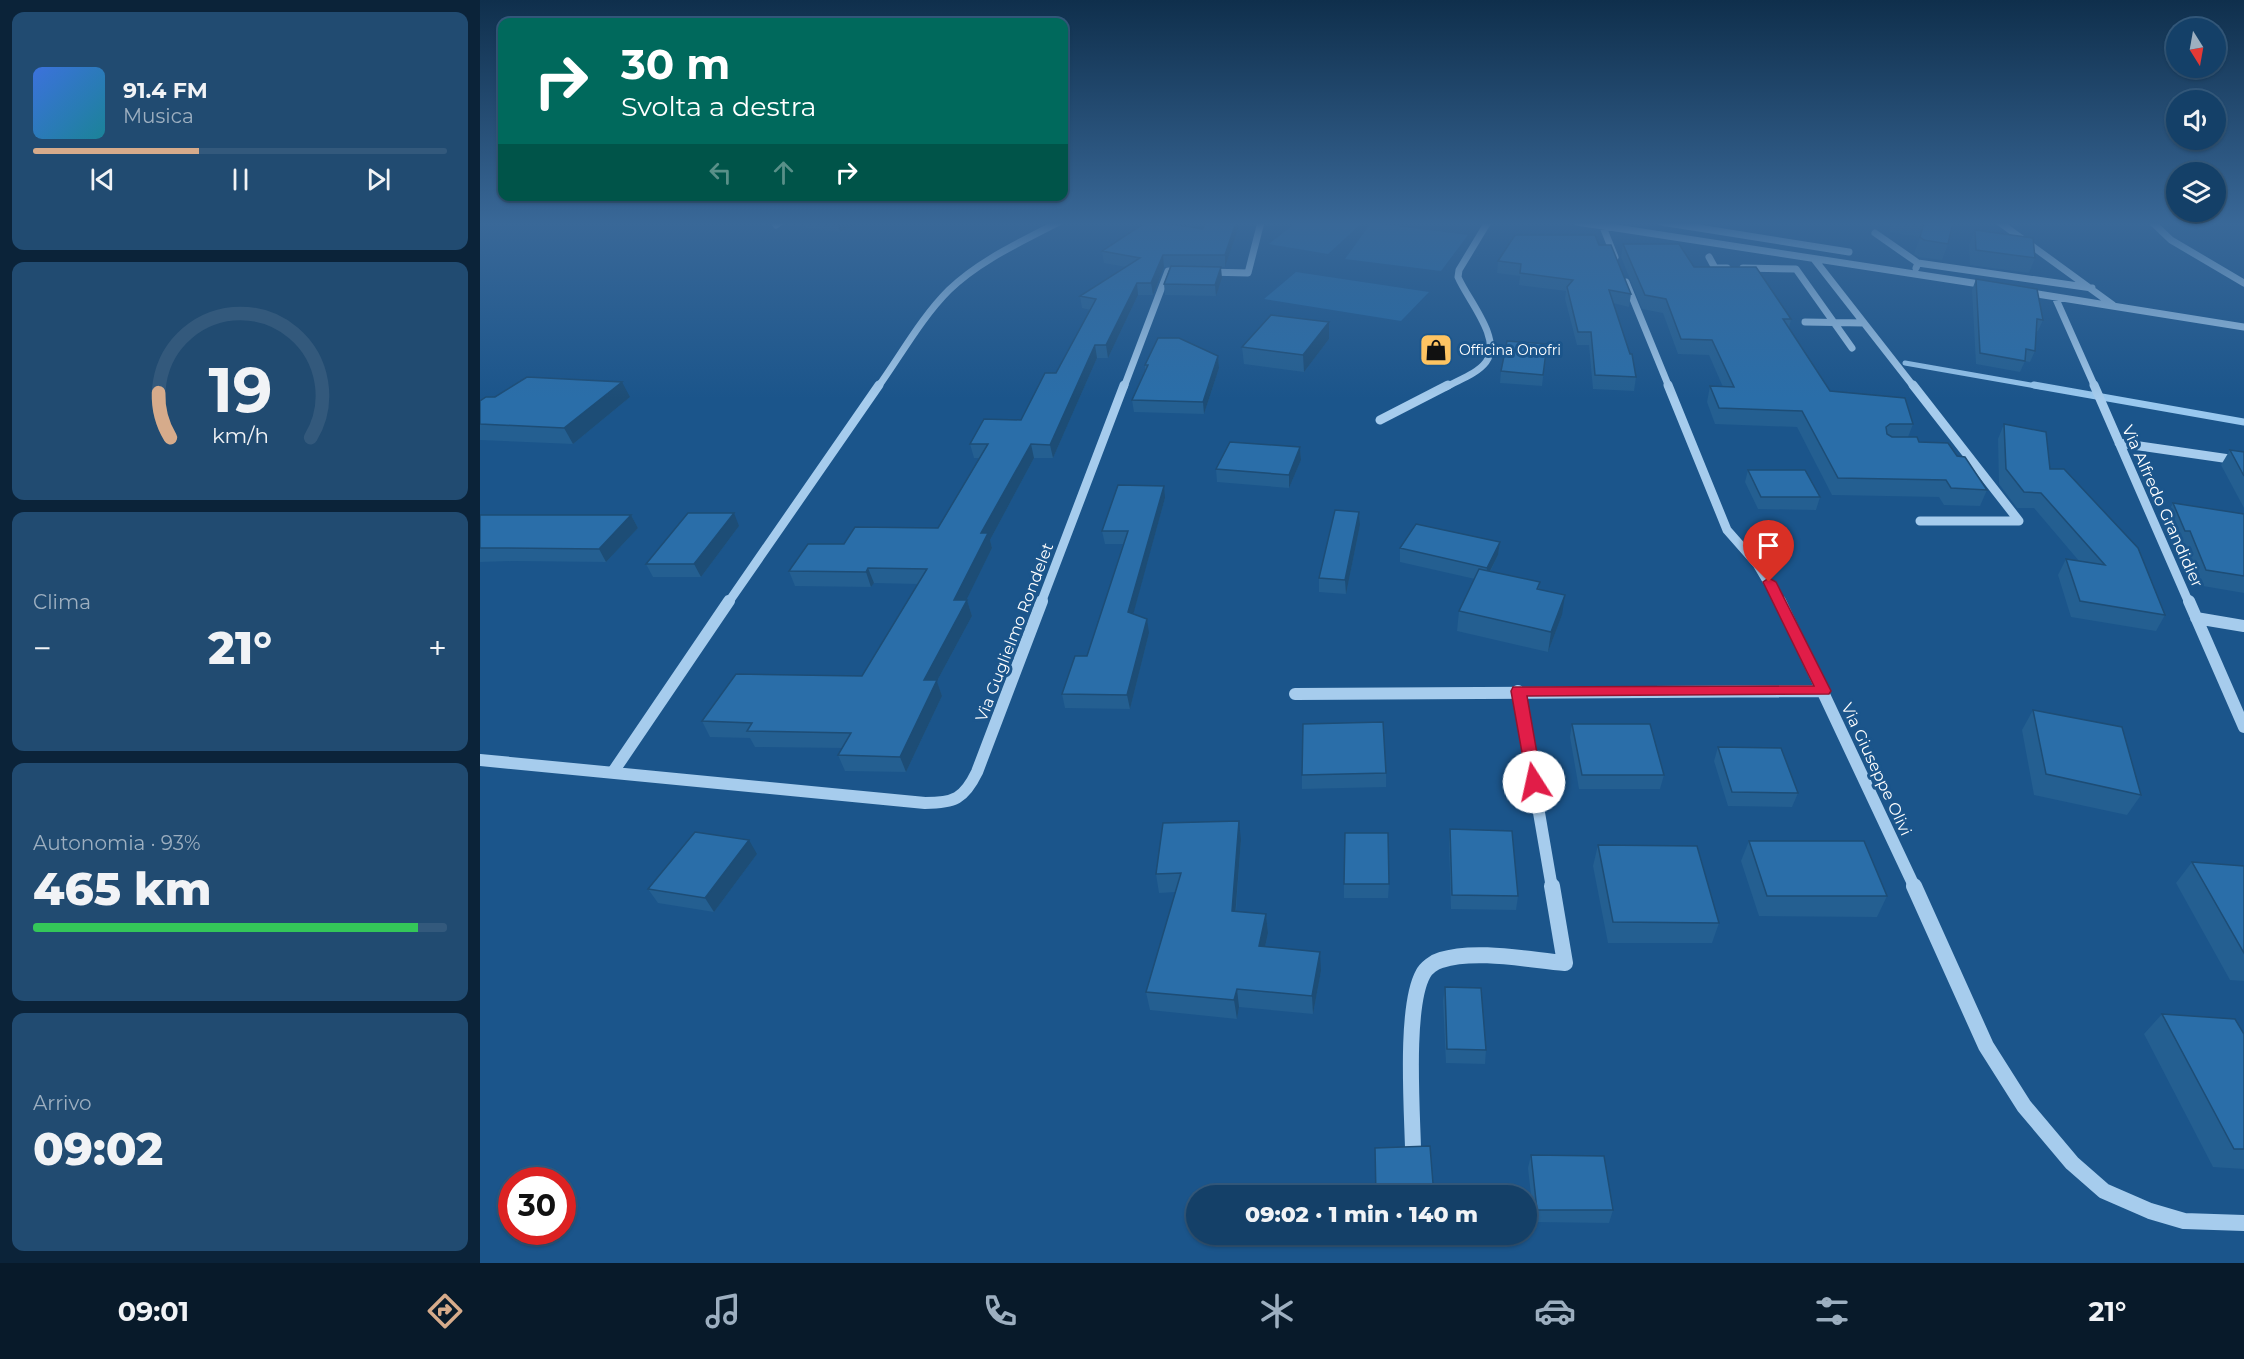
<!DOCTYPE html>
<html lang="it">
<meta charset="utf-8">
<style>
:root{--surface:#144068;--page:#214b71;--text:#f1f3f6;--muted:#9dafc0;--line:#33597c;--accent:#d6ab8b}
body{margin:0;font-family:Montserrat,sans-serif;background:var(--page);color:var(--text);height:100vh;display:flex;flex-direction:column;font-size:22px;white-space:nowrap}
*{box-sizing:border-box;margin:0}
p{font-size:20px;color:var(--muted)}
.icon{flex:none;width:33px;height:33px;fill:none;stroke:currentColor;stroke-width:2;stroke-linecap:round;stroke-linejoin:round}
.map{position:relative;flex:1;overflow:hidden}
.sheet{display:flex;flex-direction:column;gap:12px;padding:12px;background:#0b2339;width:480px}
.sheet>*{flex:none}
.banner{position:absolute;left:18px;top:18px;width:570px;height:183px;border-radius:12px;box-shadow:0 2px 4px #0004,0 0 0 2px var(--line);background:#00695c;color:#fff;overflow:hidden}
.needle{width:39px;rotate:169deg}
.fabs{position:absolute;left:1686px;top:18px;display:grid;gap:12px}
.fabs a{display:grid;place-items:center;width:60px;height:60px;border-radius:50%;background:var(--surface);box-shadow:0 2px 4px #0004,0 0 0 2px var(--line);font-size:30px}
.speed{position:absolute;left:18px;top:1167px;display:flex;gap:12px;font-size:30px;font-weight:700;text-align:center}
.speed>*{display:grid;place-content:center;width:78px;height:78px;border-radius:50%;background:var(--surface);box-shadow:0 2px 4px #0004,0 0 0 2px var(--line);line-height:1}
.speed .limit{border:9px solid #d22;background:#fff;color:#111}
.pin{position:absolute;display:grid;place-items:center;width:51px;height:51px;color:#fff;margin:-62px -26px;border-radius:50% 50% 50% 0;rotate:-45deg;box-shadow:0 0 6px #0007}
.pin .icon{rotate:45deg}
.me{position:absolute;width:66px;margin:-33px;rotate:350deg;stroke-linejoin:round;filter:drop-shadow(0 0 4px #0008)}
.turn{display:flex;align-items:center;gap:21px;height:126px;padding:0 24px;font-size:27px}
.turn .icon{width:78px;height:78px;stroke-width:2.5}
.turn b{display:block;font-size:42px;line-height:51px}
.lanes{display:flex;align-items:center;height:57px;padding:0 24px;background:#0003;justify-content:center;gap:30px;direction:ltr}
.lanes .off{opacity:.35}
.big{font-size:45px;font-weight:800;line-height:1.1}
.sheet .widget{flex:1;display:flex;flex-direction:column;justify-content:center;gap:9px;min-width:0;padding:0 21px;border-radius:12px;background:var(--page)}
.sheet .dial{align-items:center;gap:0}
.dial svg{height:156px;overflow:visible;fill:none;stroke:var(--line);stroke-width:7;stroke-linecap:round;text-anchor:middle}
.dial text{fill:var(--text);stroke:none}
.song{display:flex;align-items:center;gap:18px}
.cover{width:72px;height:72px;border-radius:9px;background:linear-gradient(135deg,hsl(220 70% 55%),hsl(190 70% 35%))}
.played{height:6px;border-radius:3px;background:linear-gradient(90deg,var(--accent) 40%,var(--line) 40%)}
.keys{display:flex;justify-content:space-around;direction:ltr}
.heat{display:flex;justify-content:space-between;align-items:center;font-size:33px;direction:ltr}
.charge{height:9px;border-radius:4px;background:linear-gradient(90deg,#34c759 93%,var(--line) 0)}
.trip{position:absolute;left:706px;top:1185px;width:351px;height:60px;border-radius:30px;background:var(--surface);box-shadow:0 2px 4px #0004,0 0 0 2px var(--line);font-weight:800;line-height:60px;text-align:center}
.menu{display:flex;height:96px;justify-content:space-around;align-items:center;background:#081a2a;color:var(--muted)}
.menu .icon{width:42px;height:42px}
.menu .on{color:var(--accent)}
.menu b{font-size:27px;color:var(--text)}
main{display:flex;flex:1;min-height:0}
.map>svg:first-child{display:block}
.green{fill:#2469a4}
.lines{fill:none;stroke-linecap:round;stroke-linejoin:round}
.stream-far1{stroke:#99c8ef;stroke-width:5}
.stream{stroke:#99c8ef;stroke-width:7}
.minor-far3{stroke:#a6cced;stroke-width:7}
.minor-far2{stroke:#a6cced;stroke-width:9}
.minor-far1{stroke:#a6cced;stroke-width:12}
.minor{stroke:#a6cced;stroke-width:16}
.wall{fill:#245f91}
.shaded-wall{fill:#1d4d76}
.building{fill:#2a6ea9;stroke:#1d4d76;stroke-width:1.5}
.route{fill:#e11d48;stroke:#92132f;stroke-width:1.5}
.labels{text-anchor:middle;stroke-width:6;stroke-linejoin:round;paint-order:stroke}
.far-poi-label{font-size:14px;fill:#fff;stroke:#1b558b;text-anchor:start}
.street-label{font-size:16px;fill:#fff;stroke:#1b558b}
</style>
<main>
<section class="sheet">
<div class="widget">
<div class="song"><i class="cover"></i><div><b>91.4 FM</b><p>Musica</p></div></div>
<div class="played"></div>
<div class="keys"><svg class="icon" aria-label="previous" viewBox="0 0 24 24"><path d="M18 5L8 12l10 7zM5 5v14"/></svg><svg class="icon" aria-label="pause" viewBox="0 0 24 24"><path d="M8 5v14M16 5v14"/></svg><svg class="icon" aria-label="next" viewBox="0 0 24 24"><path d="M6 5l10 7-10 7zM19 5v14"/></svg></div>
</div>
<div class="widget dial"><svg viewBox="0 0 100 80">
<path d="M14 69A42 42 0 1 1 86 69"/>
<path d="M14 69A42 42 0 0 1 8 46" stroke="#d6ab8b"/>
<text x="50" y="56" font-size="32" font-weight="700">19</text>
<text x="50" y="72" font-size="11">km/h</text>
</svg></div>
<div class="widget"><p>Clima</p>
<div class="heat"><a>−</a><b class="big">21°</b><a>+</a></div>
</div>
<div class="widget"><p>Autonomia · 93%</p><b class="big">465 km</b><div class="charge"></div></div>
<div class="widget"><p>Arrivo</p><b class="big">09:02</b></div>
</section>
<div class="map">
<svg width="1764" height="1263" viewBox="0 0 1764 1263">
<rect width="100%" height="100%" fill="#1b558b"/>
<path class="green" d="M817,222H883L848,254L789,244Z
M891,223L988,235L961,271L865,259Z
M816,272L949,292L921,321L784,299Z"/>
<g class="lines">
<path class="stream-far1" d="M1425,363L1562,387"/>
<path class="stream" d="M1554,385L1764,422"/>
<path class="minor-far3" d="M1097,222L1506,285
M1181,222L1369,252
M1519,222L1633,305
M1672,222L1691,240L1764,283
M296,225L300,222
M1123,227L1135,257
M1395,233L1438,263L1436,268
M1229,257L1235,268H1247
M1334,259L1434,387
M1438,263L1612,288
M1263,268L1316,269L1372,348
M727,272L768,273L781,222
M1146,282L1189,387
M1545,292L1764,327
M1575,297L1615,387
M1325,322L1384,323
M398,387C421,355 441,318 469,290C500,260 541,242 579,222
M644,387L688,271H703
M966,387C978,380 997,374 1006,362C1023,339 987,299 978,277L979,270L1008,222"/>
<path class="minor-far2" d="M1188,385L1247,530L1277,564L1300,603
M1433,385L1539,521H1440
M1614,385L1709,603
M900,420L968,385
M1639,443L1764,461
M248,603L399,385
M561,603L644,385"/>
<path class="minor-far1" d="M1300,601L1435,888
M1709,601L1764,727
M1716,618L1764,626
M1038,691L1072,888
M815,694L1344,691
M0,760L445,803C474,803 484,799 497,772L562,601
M133,772L249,601"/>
<path class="minor" d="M1434,886L1506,1046L1544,1106L1592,1163L1624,1191L1670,1211L1704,1221L1764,1223
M933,1148C932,1108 925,1007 943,974C946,968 954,962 961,960C996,949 1049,960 1085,963L1072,886"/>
</g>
<path class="wall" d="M304,222H380L360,232L305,225Z
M725,222H762L760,223L745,267H715L742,278L736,296L685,295L684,284L690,267H684L673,295H658L628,358H617L573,458H554L510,540L512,548L486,600H487L492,616L457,681L462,696L426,772L365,771L358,755L362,748L275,747L270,738L230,737L222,721L382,676L438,584L394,583L391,587L315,586L309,571L364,544L458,528L500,458H494L490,444L541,420L576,373L611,310L602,308L600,296L646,267L624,263L622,251L723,229Z
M1390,222H1473L1468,244L1462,260L1439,257L1434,254L1440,237L1409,232L1411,226Z
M1495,230L1555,258L1549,273L1490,265L1489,245Z
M1143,244L1214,267L1311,319L1309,328L1350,391L1433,424L1428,437L1477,456L1507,490L1500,506L1464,505L1459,497L1352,495L1317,427L1235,424L1227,402L1230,386L1243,387L1229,355L1198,354L1183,313L1162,309L1141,257Z
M1119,245L1151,294L1149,307L1133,303L1156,377L1154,391L1113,389L1109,345H1097L1085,299L1086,291L1039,285L1040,276L1017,273L1018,261Z
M1496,279L1563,320L1558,331H1556L1555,351L1550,362L1545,361L1540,372L1496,364L1492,290Z
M849,339L824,372L764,364L762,347Z
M1067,344L1062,386L1020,383L1021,371Z
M738,356L739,368L724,414L654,412L652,400L665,370V365Z
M150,397L93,444L0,440V401Z
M1524,424L1570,469L1685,615L1676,631L1591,617L1578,575L1586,559L1599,561L1554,508H1537L1519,484L1518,439Z
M820,447L821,460L809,488L737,482L736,469Z
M1750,450L1764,452V508L1741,465Z
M1268,470L1340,497L1336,510L1278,509L1265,482Z
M685,498L653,614L669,633L650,709L585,708L582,694L607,656L643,544H625L622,531Z
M1693,503L1764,514V593L1717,585L1701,547L1696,546L1685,518Z
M879,512L880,525L866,594L839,592V578Z
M0,515H151L158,528L126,562L33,561L0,562Z
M259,526L221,577H173L166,564Z
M1020,542L1018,555L1010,572L1060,582L1059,589L1082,615L1068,652L977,631L979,611L995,579L920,562V548Z
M1553,710L1661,795L1647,815L1554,795L1542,730Z
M1092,724L1184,775L1180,789H1099L1090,737Z
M1238,747L1318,793L1312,807L1248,806L1234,761Z
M906,773V787L822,789V775Z
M970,829L1038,896L1036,910L971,909L969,843Z
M761,840L756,911L786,914L788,933L785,947L841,971L833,1014L759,1007L757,1019L670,1010L666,992L696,892L679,893L676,874Z
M1269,841L1407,896L1397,917L1279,916L1261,861Z
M1118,845L1239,923L1232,943H1128L1113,866Z
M277,854L234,912L178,903L168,889Z
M1712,862L1764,866V981L1750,980L1696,883Z
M864,884H909L908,898H864Z
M965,987L1006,1050L1005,1064L966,1063L963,1001Z
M1682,1014L1764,1034V1169L1733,1167L1664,1034Z
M1051,1155L1133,1210L1129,1223L1054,1222L1048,1168Z"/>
<path class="shaded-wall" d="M357,222H380L360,232Z
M756,222L760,223L745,267V255Z
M683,255L684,267L673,295L671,283Z
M741,267L742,278L736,296L735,285Z
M657,283L658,295L628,358L626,345Z
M849,322V339L824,372L823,355Z
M615,345L617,358L573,458L570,445Z
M738,356L739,368L724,414L723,402Z
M142,382L150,397L93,444L84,428Z
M551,444L554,458L510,540L512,548L479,615L474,600L501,533Z
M820,447L821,460L809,488V475Z
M684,486L685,498L650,626L648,612Z
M879,512L880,525L866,594L865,580Z
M254,513L259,526L221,577L214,564Z
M151,515L158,528L126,562L119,549Z
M1020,542L1018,555L1005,581L1007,568Z
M388,568L394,583L391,587L386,572Z
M1085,595L1082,615L1068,652L1071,632Z
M487,600L492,616L457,681L462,696L426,772L420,757L444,680Z
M667,619L669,633L650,709L647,695Z
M759,821L761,840L754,930L752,911Z
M269,840L277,854L234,912L225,898Z
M786,914L788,933L781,965L779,946Z
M840,952L841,971L833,1014L832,996Z
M757,989L759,1007L757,1019L754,1000Z"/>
<path class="building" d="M666,222H678L723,229L725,222H756L745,255H683L671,283H657L626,345H615L570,445L551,444L501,533H508L474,600H487L444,680H457L420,757L358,755L371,733L267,731L272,723L222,721L256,674L382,676L447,569L388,568L386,572L309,571L328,544H364L375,527L458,528L508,444H490L504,419L541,420L565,373H576L616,299L600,296L660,258L622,251Z
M1444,222H1473L1468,244L1444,240L1440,237Z
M1495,230L1553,238L1555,258L1496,250Z
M1035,235H1115L1119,245H1131L1151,294L1129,290L1150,354H1152L1156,377L1115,375L1111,332H1098L1087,287L1093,280L1040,273L1041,264L1018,261Z
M1143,244H1199L1214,267H1276L1311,319H1303L1350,391L1425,398L1433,424H1410L1406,427L1407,434L1412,437H1437L1439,442L1468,443L1477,456L1485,457L1507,490L1471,488L1466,480L1358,478L1322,411L1239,408L1230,386L1254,387L1232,340L1201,339L1186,299L1165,295Z
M691,266L741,267L735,285L684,284Z
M1496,279L1557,289L1563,320L1557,319L1555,351L1546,349L1545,361L1500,353Z
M791,315L849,322L823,355L762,347Z
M678,338H699L738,356L723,402L652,400L668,365H665Z
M1027,341L1067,344L1063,375L1021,371Z
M47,377L142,382L84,428L0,424V401L6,397H15Z
M1524,424L1566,432L1570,469H1584L1658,548L1685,615L1600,601L1586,559L1625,565L1561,493L1544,492L1526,469Z
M750,442L820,447L809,475L736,469Z
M1750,450L1764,452V476Z
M1268,470H1325L1340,497H1281Z
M638,485L684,486L648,612L667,619L647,695L582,694L595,656H607L648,531H622Z
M1693,503L1764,514V576L1726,570L1710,531H1705Z
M855,510L879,512L865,580L839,578Z
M208,513H254L214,564H166Z
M0,515H151L119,549L25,548H0Z
M936,524L1020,542L1007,568L920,548Z
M999,569L1060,582L1057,589L1085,595L1071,632L979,611Z
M1553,710L1642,727L1661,795L1566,774Z
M903,722L906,773L822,775L823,724Z
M1092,724H1170L1184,775H1102Z
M1238,747L1301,748L1318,793L1252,792Z
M759,821L752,911L786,914L779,946L840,952L832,996L757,989L754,1000L666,992L701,873L676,874L683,823Z
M970,829L1032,831L1038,896L972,895Z
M215,832L269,840L225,898L168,889Z
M865,833H908L909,884H864Z
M1269,841H1384L1407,896H1287Z
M1118,845L1217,846L1239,923L1133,922Z
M1712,862L1764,866V953Z
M965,987L1001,988L1006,1050L967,1049Z
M1682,1014L1755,1019L1764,1034V1149H1754Z
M950,1146L954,1196H896L895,1148Z
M1051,1155L1124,1156L1133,1210H1057Z"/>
<linearGradient id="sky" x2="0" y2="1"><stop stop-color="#0f2f4c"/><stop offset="0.56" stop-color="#396898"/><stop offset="1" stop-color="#396898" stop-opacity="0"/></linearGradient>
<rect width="1764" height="399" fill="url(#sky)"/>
<path class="route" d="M1289,578L1296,582L1351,691L1349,694L1047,696L1062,782L1060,786H1048L1031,691L1033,687L1334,686L1283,582Z"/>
<defs>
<g id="shop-square" transform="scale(1.725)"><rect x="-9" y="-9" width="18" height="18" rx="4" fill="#fec462" stroke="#1b558b"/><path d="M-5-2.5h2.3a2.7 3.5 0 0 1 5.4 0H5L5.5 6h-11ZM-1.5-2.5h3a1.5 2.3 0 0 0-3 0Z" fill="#111"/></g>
</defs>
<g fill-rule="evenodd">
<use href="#shop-square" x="956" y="350"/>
</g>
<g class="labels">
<g class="far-poi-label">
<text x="979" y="355">Officina Onofri</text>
</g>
<g class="street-label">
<text transform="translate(1683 506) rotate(66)" y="6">Via Alfredo Grandidier</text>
<text transform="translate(534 632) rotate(-69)" y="6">Via Guglielmo Rondelet</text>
<text transform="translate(1397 769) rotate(65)" y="6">Via Giuseppe Olivi</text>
</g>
</g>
</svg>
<div class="fabs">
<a><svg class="needle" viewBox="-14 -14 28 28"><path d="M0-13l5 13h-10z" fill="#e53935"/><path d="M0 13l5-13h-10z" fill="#9dafc0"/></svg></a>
<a><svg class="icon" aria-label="sound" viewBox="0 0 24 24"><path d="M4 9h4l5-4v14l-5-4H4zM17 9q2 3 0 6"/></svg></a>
<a><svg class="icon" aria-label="layers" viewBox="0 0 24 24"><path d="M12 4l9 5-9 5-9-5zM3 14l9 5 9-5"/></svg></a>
</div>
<div class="speed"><div class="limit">30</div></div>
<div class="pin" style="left:1289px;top:582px;background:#d93025"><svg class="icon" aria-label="arrive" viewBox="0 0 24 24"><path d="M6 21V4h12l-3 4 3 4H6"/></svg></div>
<svg class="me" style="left:1054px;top:782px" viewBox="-20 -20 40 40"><circle r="19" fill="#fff"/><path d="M0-13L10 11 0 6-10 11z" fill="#e11d48"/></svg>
<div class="trip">09:02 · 1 min · 140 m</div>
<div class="banner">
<div class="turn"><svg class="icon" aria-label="right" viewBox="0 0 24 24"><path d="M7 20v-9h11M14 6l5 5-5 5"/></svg><div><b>30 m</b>Svolta a destra</div></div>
<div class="lanes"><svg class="icon off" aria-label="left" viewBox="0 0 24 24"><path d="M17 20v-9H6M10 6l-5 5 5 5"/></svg><svg class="icon off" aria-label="ahead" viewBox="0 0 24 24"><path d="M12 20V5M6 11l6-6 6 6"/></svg><svg class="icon" aria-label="right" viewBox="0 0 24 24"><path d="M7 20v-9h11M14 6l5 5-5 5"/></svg></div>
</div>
</div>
</main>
<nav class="menu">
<b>09:01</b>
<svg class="icon on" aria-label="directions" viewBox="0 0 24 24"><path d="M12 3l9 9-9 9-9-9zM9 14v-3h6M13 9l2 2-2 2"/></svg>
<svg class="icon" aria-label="music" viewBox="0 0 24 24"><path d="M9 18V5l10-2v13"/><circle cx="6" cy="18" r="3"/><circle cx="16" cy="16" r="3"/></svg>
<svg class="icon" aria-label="phone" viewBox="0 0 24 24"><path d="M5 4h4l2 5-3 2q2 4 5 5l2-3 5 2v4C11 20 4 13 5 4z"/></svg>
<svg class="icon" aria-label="climate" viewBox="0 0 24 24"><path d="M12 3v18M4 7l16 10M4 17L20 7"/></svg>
<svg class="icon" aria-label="car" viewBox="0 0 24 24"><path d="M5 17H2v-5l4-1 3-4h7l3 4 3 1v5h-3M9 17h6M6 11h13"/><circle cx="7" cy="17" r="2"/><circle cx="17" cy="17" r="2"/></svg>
<svg class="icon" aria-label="filters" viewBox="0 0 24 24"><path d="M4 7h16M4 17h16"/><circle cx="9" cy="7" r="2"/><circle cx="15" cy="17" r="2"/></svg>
<b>21°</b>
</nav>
